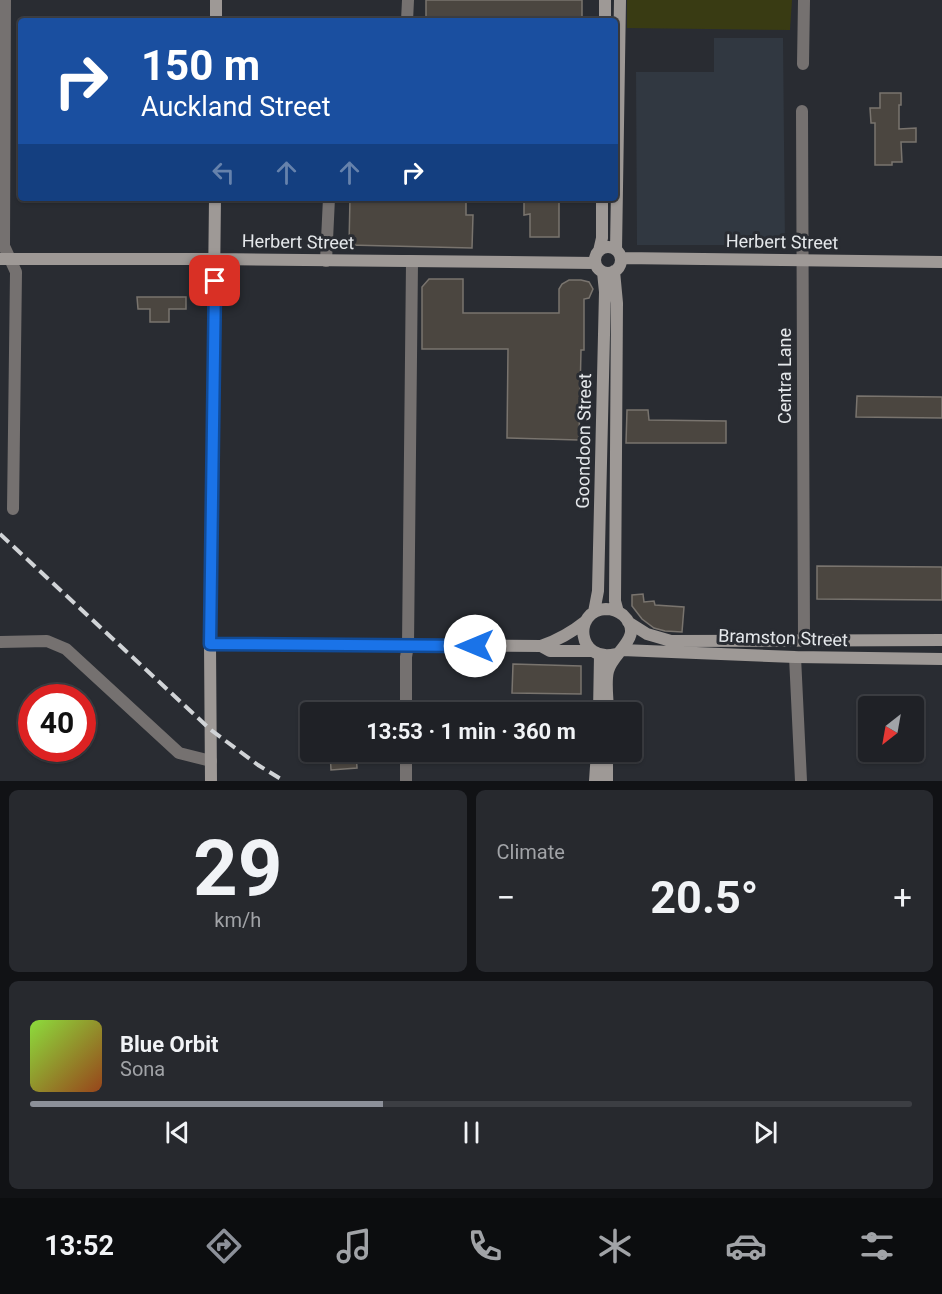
<!DOCTYPE html>
<meta charset="utf-8">
<style>
:root{--surface:#1f2126;--page:#27292e;--text:#f1f3f6;--muted:#a1a3a7;--line:#3c3e43;--accent:#8c9099}
body{margin:0;font-family:Roboto,sans-serif;background:var(--page);color:var(--text);height:100vh;display:flex;flex-direction:column;font-size:22px;white-space:nowrap}
*{box-sizing:border-box;margin:0}
p{font-size:20px;color:var(--muted)}
.icon{flex:none;width:33px;height:33px;fill:none;stroke:currentColor;stroke-width:2;stroke-linecap:round;stroke-linejoin:round}
.map{position:relative;height:781px;overflow:hidden}
.side{display:flex;flex-direction:column;gap:9px;padding:9px;background:#111215;flex:1}
.side>*{flex:none}
.top-card{position:absolute;left:18px;top:18px;width:600px;height:183px;border-radius:6px;box-shadow:0 2px 4px #0004,0 0 0 2px var(--line);background:#1a4fa0;color:#fff;overflow:hidden}
.needle{width:39px;rotate:211deg}
.fabs{position:absolute;left:858px;top:696px;display:grid;gap:12px}
.fabs a{display:grid;place-items:center;width:66px;height:66px;border-radius:6px;background:var(--surface);box-shadow:0 2px 4px #0004,0 0 0 2px var(--line);font-size:30px}
.speed{position:absolute;left:18px;top:684px;display:flex;gap:12px;font-size:30px;font-weight:700;text-align:center}
.speed>*{display:grid;place-content:center;width:78px;height:78px;border-radius:50%;background:var(--surface);box-shadow:0 2px 4px #0004,0 0 0 2px var(--line);line-height:1}
.speed .limit{border:9px solid #d22;background:#fff;color:#111}
.pin{position:absolute;display:grid;place-items:center;width:51px;height:51px;color:#fff;margin:-26px;border-radius:12px;box-shadow:0 3px 9px #0006}
.me{position:absolute;width:66px;margin:-33px;rotate:270deg;stroke-linejoin:round;filter:drop-shadow(0 0 4px #0008)}
.turn{display:flex;align-items:center;gap:21px;height:126px;padding:0 24px;font-size:27px}
.turn .icon{width:78px;height:78px;stroke-width:2.5}
.turn b{display:block;font-size:42px;line-height:51px}
.lanes{display:flex;align-items:center;height:57px;padding:0 24px;background:#0003;justify-content:center;gap:30px;direction:ltr}
.lanes .off{opacity:.35}
.big{font-size:45px;font-weight:700;line-height:1.1}
.side .tile{flex:1;display:flex;flex-direction:column;justify-content:center;gap:9px;min-width:0;padding:0 21px;border-radius:9px;background:var(--page)}
.side .dial{align-items:center;gap:0}
.dial b{font-size:78px;line-height:1}
.song{display:flex;align-items:center;gap:18px}
.cover{width:72px;height:72px;border-radius:9px;background:linear-gradient(135deg,hsl(90 70% 55%),hsl(20 70% 35%))}
.played{height:6px;border-radius:3px;background:linear-gradient(90deg,var(--accent) 40%,var(--line) 40%)}
.keys{display:flex;justify-content:space-around;direction:ltr}
.heat{display:flex;justify-content:space-between;align-items:center;font-size:33px;direction:ltr}
.side .tiles{flex:1;display:grid;gap:9px;grid-template-columns:1fr 1fr}
.tile:last-child{grid-column:span 2}
.trip{position:absolute;left:300px;top:702px;width:342px;height:60px;border-radius:6px;background:var(--surface);box-shadow:0 2px 4px #0004,0 0 0 2px var(--line);font-weight:700;line-height:60px;text-align:center}
.dock{display:flex;height:96px;justify-content:space-around;align-items:center;background:#0c0d0f;color:var(--muted)}
.dock .icon{width:42px;height:42px}
.dock .active{color:var(--accent)}
.dock b{font-size:27px;color:var(--text)}
.map>svg:first-child{display:block}
.built{fill:#313841}
.green{fill:#393b13}
.building{fill:#4b4640;stroke:#79746e;stroke-width:1.5}
.lines{fill:none;stroke-linecap:round;stroke-linejoin:round}
.street{stroke:#757170;stroke-width:12}
.secondary{stroke:#9e9996;stroke-width:12}
.rail{stroke:#d1d4d7;stroke-width:4;stroke-dasharray:12 6;stroke-linecap:butt}
.route-casing{stroke:#114b97;stroke-width:15}
.route{stroke:#1a73e8;stroke-width:10}
.labels{text-anchor:middle;stroke-width:6;stroke-linejoin:round;paint-order:stroke}
.street-label{font-size:18px;fill:#e5e8eb;stroke:#292c32}
</style>
<div class="map">
<svg width="942" height="781" viewBox="0 0 942 781">
<rect width="100%" height="100%" fill="#292c32"/>
<path class="built" d="M714,38H783L785,245H637L636,72H714Z"/>
<path class="green" d="M627,0H792L790,30L627,28Z"/>
<path class="building" d="M426,0H582V21H426Z
M880,93H901V105H899V129L916,128V142H901L902,162H892V165H875V123H871L870,108H880Z
M350,198H466V215H473L472,248L349,245Z
M524,198H559V237H530V214L524,215Z
M429,279H463V313H559V289L562,284L569,280H581L589,282L593,289L589,298L584,299V350H581L579,440L507,438L508,349H422V287Z
M137,297H186V309H169V322H150V309H138Z
M857,396L942,397V418L856,417Z
M627,410H648L649,420L726,421V443H626Z
M817,566L942,567V600L817,599Z
M643,594L644,602L654,601L655,605L684,607L682,632L665,631L654,628L642,619L632,606V595Z
M513,664L581,666V694L512,693Z
M330,752H356L357,768L331,770Z"/>
<g class="lines">
<path class="street" d="M5,0L4,246L16,272L13,509
M407,21L408,0
M803,64L804,0
M802,111L804,641
M326,261L329,198
M0,642L47,641L66,649L179,753L211,761
M795,657L801,781
M406,712V657L408,645L412,262
M406,752V781"/>
<path class="secondary" d="M216,21V0
M605,21V0
M595 260a13 13 0 1 1 26 0a13 13 0 1 1-26 0Z
M616,250L620,0
M599,251L602,238V198
M621,258L942,262
M0,259H215L595,263
M614,271L617,303L615,601L618,612
M594,612L598,591L605,292L603,272
M628,622L647,634L671,641L942,640
M210,644L541,646C559,640 571,633 586,621
M541,646L550,651H592
M622,650L795,657L942,659
M599,712L600,655
M608,712C608,700 605,683 608,671C613,651 646,637 623,615C618,611 612,609 606,609C572,610 577,664 616,654
M211,781L210,644L215,198
M595,781L597,752
M607,781V752"/>
<path class="rail" d="M0,534L211,730L258,765L284,781"/>
</g>
<g class="lines">
<g class="route-casing">
<path id="route" d="M215,281L210,644L475,646"/>
</g>
<use href="#route" class="route"/>
</g>
<g class="labels">
<g class="street-label">
<text transform="translate(298 242) rotate(1)" y="6">Herbert Street</text>
<text transform="translate(782 242) rotate(1)" y="6">Herbert Street</text>
<text transform="translate(785 376) rotate(-90)" y="6">Centra Lane</text>
<text transform="translate(584 441) rotate(-89)" y="6">Goondoon Street</text>
<text transform="translate(783 638) rotate(2)" y="6">Bramston Street</text>
</g>
</g>
</svg>
<div class="fabs">
<a><svg class="needle" viewBox="-14 -14 28 28"><path d="M0-13l5 13h-10z" fill="#e53935"/><path d="M0 13l5-13h-10z" fill="#a1a3a7"/></svg></a>
</div>
<div class="speed"><div class="limit">40</div></div>
<div class="pin" style="left:215px;top:281px;background:#d93025"><svg class="icon" aria-label="arrive" viewBox="0 0 24 24"><path d="M6 21V4h12l-3 4 3 4H6"/></svg></div>
<svg class="me" style="left:475px;top:646px" viewBox="-20 -20 40 40"><circle r="19" fill="#fff"/><path d="M0-13L10 11 0 6-10 11z" fill="#1a73e8"/></svg>
<div class="trip">13:53 · 1 min · 360 m</div>
<div class="top-card">
<div class="turn"><svg class="icon" aria-label="right" viewBox="0 0 24 24"><path d="M7 20v-9h11M14 6l5 5-5 5"/></svg><div><b>150 m</b>Auckland Street</div></div>
<div class="lanes"><svg class="icon off" aria-label="left" viewBox="0 0 24 24"><path d="M17 20v-9H6M10 6l-5 5 5 5"/></svg><svg class="icon off" aria-label="ahead" viewBox="0 0 24 24"><path d="M12 20V5M6 11l6-6 6 6"/></svg><svg class="icon off" aria-label="ahead" viewBox="0 0 24 24"><path d="M12 20V5M6 11l6-6 6 6"/></svg><svg class="icon" aria-label="right" viewBox="0 0 24 24"><path d="M7 20v-9h11M14 6l5 5-5 5"/></svg></div>
</div>
</div>
<section class="side">
<div class="tiles">
<div class="tile dial"><b>29</b><p>km/h</p></div>
<div class="tile"><p>Climate</p>
<div class="heat"><a>−</a><b class="big">20.5°</b><a>+</a></div>
</div>
<div class="tile">
<div class="song"><i class="cover"></i><div><b>Blue Orbit</b><p>Sona</p></div></div>
<div class="played"></div>
<div class="keys"><svg class="icon" aria-label="previous" viewBox="0 0 24 24"><path d="M18 5L8 12l10 7zM5 5v14"/></svg><svg class="icon" aria-label="pause" viewBox="0 0 24 24"><path d="M8 5v14M16 5v14"/></svg><svg class="icon" aria-label="next" viewBox="0 0 24 24"><path d="M6 5l10 7-10 7zM19 5v14"/></svg></div>
</div>
</div>
</section>
<nav class="dock">
<b>13:52</b>
<svg class="icon active" aria-label="directions" viewBox="0 0 24 24"><path d="M12 3l9 9-9 9-9-9zM9 14v-3h6M13 9l2 2-2 2"/></svg>
<svg class="icon" aria-label="music" viewBox="0 0 24 24"><path d="M9 18V5l10-2v13"/><circle cx="6" cy="18" r="3"/><circle cx="16" cy="16" r="3"/></svg>
<svg class="icon" aria-label="phone" viewBox="0 0 24 24"><path d="M5 4h4l2 5-3 2q2 4 5 5l2-3 5 2v4C11 20 4 13 5 4z"/></svg>
<svg class="icon" aria-label="climate" viewBox="0 0 24 24"><path d="M12 3v18M4 7l16 10M4 17L20 7"/></svg>
<svg class="icon" aria-label="car" viewBox="0 0 24 24"><path d="M5 17H2v-5l4-1 3-4h7l3 4 3 1v5h-3M9 17h6M6 11h13"/><circle cx="7" cy="17" r="2"/><circle cx="17" cy="17" r="2"/></svg>
<svg class="icon" aria-label="filters" viewBox="0 0 24 24"><path d="M4 7h16M4 17h16"/><circle cx="9" cy="7" r="2"/><circle cx="15" cy="17" r="2"/></svg>
</nav>
